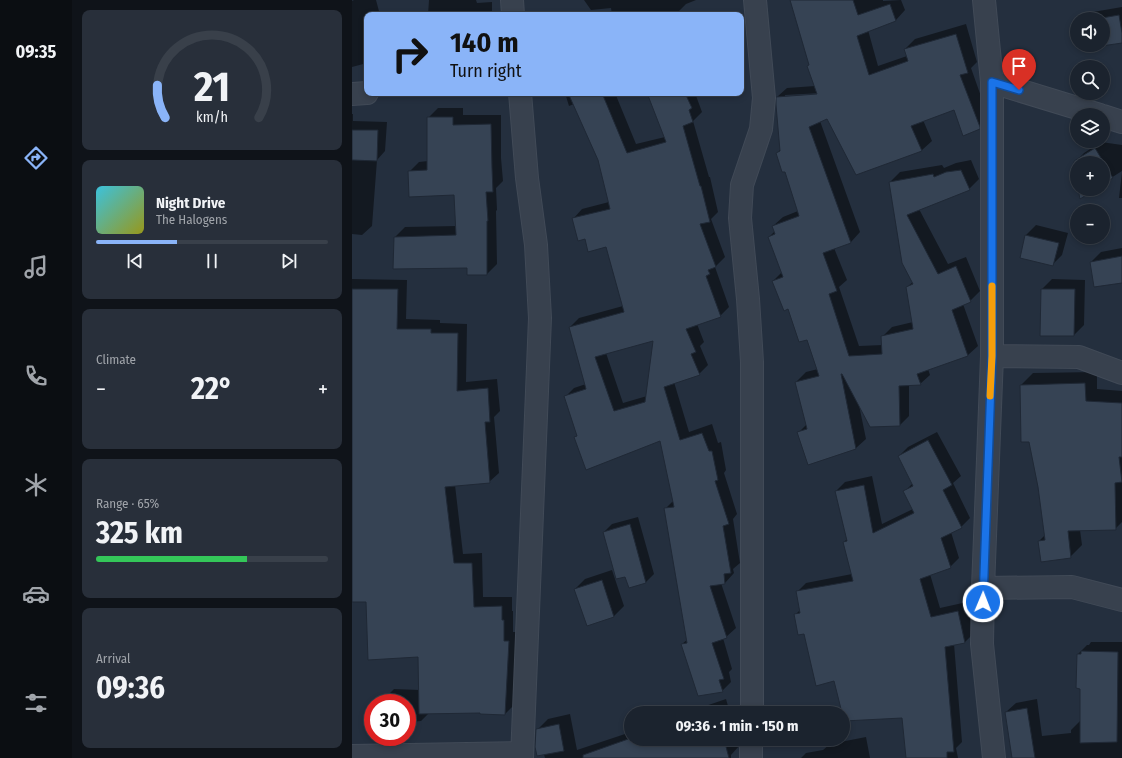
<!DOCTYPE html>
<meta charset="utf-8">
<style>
:root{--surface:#1b232e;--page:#282f3a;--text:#f1f3f6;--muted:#a0a4aa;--line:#39404a;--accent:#8ab4f8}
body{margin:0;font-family:"Fira Sans Condensed",sans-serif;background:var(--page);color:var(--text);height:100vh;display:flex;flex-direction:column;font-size:15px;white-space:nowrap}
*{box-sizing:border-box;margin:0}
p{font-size:13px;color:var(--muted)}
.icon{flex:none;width:22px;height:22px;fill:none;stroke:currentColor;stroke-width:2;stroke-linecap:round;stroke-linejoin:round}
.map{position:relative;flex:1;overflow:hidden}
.sheet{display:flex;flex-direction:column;gap:10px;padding:10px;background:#0f1319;width:280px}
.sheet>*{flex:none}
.guide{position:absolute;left:12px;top:12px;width:380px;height:84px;border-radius:8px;box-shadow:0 2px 6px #0003,0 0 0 1px var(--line);background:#8ab4f8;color:#111;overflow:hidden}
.buttons{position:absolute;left:718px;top:12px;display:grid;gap:8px}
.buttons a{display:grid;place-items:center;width:40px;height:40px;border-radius:50%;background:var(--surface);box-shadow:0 2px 6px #0003,0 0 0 1px var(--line);font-size:20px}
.speed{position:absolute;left:12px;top:694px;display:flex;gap:8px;font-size:20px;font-weight:700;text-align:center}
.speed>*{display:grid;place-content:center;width:52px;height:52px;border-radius:50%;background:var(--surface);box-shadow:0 2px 6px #0003,0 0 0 1px var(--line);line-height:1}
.speed .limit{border:6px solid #d22;background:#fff;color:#111}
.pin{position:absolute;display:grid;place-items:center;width:34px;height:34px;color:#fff;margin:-41px -17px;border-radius:50% 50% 50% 0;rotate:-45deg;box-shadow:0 0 4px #0007}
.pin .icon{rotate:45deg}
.me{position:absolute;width:44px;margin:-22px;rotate:1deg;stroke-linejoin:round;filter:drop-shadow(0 0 3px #0008)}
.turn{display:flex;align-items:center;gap:14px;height:84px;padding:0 20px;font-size:18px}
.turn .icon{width:52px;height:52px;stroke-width:2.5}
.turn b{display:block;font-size:28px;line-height:34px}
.big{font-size:30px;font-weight:700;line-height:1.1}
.sheet .card{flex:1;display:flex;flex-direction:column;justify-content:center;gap:6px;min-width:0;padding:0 14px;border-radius:8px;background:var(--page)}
.sheet .dial{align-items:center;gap:0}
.dial svg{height:104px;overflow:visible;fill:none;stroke:var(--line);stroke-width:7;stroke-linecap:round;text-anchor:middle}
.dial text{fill:var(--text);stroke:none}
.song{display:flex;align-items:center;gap:12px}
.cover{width:48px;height:48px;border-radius:6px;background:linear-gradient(135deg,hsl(190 70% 55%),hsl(60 70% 35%))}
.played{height:4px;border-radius:2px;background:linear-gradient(90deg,var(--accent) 35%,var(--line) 35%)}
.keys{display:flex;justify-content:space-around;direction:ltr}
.heat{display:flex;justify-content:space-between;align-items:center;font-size:22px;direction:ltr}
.charge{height:6px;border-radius:3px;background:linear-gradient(90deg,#34c759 65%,var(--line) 0)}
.trip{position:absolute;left:272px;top:706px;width:226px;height:40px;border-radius:20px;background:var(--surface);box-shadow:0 2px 6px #0003,0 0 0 1px var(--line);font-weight:700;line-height:40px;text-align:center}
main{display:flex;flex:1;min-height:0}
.tab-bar{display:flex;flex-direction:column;width:72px;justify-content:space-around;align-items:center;background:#0b0e12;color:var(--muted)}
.tab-bar .icon{width:28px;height:28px}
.tab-bar .active{color:var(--accent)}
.tab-bar b{font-size:18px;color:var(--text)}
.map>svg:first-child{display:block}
.shadow{fill:#0007;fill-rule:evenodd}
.building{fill:#364354;stroke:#1f2835;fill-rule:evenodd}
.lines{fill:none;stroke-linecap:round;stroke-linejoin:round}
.minor-casing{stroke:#414a57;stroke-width:24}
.minor{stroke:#38414e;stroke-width:22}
.route-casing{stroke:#114b97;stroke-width:10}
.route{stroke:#1a73e8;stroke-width:7}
.slow{stroke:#f59e0b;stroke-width:7}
</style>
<main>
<nav class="tab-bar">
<b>09:35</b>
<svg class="icon active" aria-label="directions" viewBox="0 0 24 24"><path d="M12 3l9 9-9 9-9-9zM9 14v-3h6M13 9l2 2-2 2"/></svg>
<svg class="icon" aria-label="music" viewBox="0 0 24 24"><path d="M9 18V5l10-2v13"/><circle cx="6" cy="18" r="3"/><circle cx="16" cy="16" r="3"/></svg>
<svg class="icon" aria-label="phone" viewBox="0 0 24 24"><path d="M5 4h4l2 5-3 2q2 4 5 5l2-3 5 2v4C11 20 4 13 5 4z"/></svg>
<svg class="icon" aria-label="climate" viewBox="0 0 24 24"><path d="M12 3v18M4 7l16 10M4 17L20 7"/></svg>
<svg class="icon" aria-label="car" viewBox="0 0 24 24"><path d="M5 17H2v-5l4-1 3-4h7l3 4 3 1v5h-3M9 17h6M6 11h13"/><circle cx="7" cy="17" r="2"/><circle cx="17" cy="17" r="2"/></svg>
<svg class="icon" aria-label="filters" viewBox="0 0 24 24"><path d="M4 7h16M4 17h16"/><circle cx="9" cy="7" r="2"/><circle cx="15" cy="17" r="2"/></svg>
</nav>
<section class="sheet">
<div class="card dial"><svg viewBox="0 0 100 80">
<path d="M14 69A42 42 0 1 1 86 69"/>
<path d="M14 69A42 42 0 0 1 8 44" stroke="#8ab4f8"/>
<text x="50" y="56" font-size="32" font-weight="700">21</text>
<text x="50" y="72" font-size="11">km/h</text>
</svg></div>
<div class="card">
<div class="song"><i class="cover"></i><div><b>Night Drive</b><p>The Halogens</p></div></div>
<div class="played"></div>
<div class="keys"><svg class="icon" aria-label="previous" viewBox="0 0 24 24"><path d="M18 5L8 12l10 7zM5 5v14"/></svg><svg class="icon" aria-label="pause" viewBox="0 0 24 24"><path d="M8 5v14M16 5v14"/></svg><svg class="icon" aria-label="next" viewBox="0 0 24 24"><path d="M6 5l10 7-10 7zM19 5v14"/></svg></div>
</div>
<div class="card"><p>Climate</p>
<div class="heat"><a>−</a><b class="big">22°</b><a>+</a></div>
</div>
<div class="card"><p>Range · 65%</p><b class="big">325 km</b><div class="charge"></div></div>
<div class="card"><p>Arrival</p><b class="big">09:36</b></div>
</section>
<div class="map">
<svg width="770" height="758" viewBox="0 0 770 758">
<rect width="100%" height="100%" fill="#242f3e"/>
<path class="shadow" d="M2,0H24L28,15H15V63L0,67V1Z
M77,0H124L125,3L140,2V15H76Z
M232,0H344L334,4L327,11L319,14L320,15H260L259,8L239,10Z
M439,0H531V1L549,0L553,10L544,20L516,30L526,66L555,56L553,49L563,39L614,24L625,62L619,68L637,119L627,129L602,109L571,120L580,141L570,150L505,174L475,118L468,121L508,232L499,242L482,248L495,280L487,287L507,346L531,345L530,337L540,327L561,322L555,287L561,282L538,182L548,172L590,165L592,168L604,163L619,160L627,179L617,189L567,209L596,264L614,257L628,291L618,301L611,304L626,346L616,355L576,369L578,375L568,384L557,385V416L548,425L507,405L514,439L504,448L456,464L446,433L455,424L444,382L454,372L466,369L455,339L421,281L430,272L417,237L423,231L421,226L431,217L446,211L434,170L425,153L429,149L425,97L435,88L463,86L458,64ZM470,93V95L433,97V95Z
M770,7V42L751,45V19H729L735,13Z
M213,93H263L284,144L313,137L296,93H343L350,112L341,121L357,177H358L366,212L359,219L373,257L363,267L377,307L368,316L345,324L352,342L348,346L356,365L347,374L322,382L337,432L360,424L366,443L369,442L374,470L372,473L385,514L381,519L388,563L381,569L382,573L373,583H369L384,628L374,637L371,638L380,669L377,672L379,682L370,691L330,644L336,639L313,509L322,500L309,440L223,437L226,435L213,397L222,388L234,384L218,327L227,318L271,306L255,246L234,238L221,219L230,209L257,202L247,159L222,104L217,106ZM302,340L295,396L271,403L254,353Z
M86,108H111V115H149V158L151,181L144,188L145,210L144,211L145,264L135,274L116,267L42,268L43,237L53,227L105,226L103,194L57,172L67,162L76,161V118Z
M0,114H1V121L35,122L33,151L25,160L20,226L10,235L0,234Z
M749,142L770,145V171L751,183V163H725V174L723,162L732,153Z
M770,172V198H767Z
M684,225L716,233L710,255L700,265L674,235Z
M770,248V282L739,262L749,252Z
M0,279L55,280L54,319L88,320V323L115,324L114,382L145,379L148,411L142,417L147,473L137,482L103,485L111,554L130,553L131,597H160V611H161V632H166L162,705L153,714L129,712H78L69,721L58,722L55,726V703H32V699L42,689L68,690L67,656L15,601H0Z
M700,279L733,280L732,325L722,335L690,289Z
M745,372V389L770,391V522L763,529L728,530L730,545L718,557L687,541L693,535L687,487L669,385L681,373Z
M585,432L609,476L601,483L618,518L609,527L599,532L607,558L598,567L578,574L588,608L615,602L622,633L613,642L602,644L610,742L604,748L606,758H555L551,717L492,720L483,680L453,633L443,615L448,610L445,592L454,583L500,574L492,542L495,539L484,491L493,482L520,476L530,524L561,509L552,492L561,483L547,456L556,447Z
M286,517L302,574L294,582L274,576L252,532L260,524Z
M260,570L272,606L262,616L236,625L223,589L233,579Z
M739,642H770V758H661L654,712L664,703L685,699L690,736L719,733V730L729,720V688L726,654L735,645H737Z
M374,699L378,713H333Z
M218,714L225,750L279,732V739H386L387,746L379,755V758H193L185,730L196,719Z
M514,737L518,758H449L454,753L471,750L478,744Z"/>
<path class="building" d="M438,0H501L506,15L538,4L544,21L505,36L517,75L556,61L552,49L604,34L616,73L608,75L628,127V129L611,136L602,110L559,126L570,151L504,175L475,119L457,127L499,243L471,253L485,291L477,294L497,356L530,354L529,336L561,329L554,287L561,284L550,263L537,182L581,174L582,177L594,172L609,170L618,190L555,215L586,274L604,266L619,302L600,310L616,356L565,374L569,385L547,386L548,426L518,427L490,374H489L504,449L456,465L445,432L455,429L443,382L467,376L455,340L447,342L436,309L432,311L420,281L431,277L416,237L423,234L420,226L447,216L433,172H430L424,153L428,151L424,105V97L465,94L455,66L457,65Z
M767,15L770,33V43L729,49L728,45H751V19H744Z
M216,93H250L275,153L314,142L295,93H333L340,108L337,110L341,122L331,126L348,186H349L358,222L348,224L364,267L356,270L358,274L354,276L369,317L334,329L344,352L339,354L348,375L312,387L328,440L350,433L357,451H360L366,480L363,481L377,524L371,526L379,573L372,574L373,584L358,586L375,638L360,643L372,679L367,680L371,692L346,696L329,644L335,643L312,508L322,507L308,441L234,470L222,437L225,436L212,396L234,389L217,327L272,312L254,247L236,252L233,239L226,241L220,218L258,209L246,160ZM301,341L293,402L262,411L243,357Z
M75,117H101V125L139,124L140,168L141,192H134L136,221H135V275H115V268L41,269L42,237L104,235L102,195L57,197L56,171L75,170Z
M0,130H26L25,161L0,160Z
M743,148L761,178L751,184V163H725V180L722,161Z
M726,189H744L728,199Z
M673,235L707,243L701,266L668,258Z
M770,256V283L742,287L738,262Z
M0,289H46L45,329H79V333H106L105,391L136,388L138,422H133L138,483L93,487L102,563H120L122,607L150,606V620H152V641H157L153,715L128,714V713L67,714L66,657L16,660L14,602H0Z
M689,289H723L722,336H688Z
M733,383L734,401L770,403V457H767L770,482L763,483L764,530L716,531L719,558L689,562L686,541L693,540L686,487L677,442H669L668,385Z
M576,440L600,485L591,490L610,528L589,538L599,568L568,579L579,617L606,611L613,643L593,647L602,752H595V758H554L550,718L492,721L491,713H490L482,681L464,686L452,634L446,635L442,614L448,613L444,591L501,581L491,542L495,541L483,491L512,485L521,533L562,513L551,491L561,486L546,456Z
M278,524L294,583L277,588L273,577L264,579L251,532Z
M250,580L262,617L235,626L222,589Z
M729,651L766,652L765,742L728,743V689L724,688L725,654H729Z
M675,708L683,758H660L653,712Z
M207,724L212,751L185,756L183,747L184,729Z
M279,738V739H372L377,758H231V755Z"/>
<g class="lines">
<g class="minor-casing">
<path id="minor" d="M160,0L161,15
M632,0L640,82V356L631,588L630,644L642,758
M640,82L748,115
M168,93L175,178L184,245L188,318L170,758
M0,94L15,93
M751,116L770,122
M640,356L727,357L770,373
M631,588L720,587L770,600
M400,713V362L396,299L388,218L390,185L409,129L412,98L403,0
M0,756L170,753
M399,758V739"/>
</g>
<use href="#minor" class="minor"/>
</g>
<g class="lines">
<g class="route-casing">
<path id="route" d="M631,602L640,356V82L667,90"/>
</g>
<use href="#route" class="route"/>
<path class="slow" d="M638,396L640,356V286"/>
</g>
</svg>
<div class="buttons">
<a><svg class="icon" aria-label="sound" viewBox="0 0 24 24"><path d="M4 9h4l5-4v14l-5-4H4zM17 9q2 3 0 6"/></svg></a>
<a><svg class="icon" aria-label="search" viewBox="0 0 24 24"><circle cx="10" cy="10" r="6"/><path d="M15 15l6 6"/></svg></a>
<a><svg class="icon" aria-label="layers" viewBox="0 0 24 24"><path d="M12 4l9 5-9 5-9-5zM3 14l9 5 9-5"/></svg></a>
<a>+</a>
<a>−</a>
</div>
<div class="speed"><div class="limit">30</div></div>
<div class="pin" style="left:667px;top:90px;background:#d93025"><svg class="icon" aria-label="arrive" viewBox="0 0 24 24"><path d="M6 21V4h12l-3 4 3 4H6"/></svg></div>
<svg class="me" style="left:631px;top:602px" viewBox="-20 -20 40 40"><circle r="17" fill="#1a73e8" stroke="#fff" stroke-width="3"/><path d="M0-11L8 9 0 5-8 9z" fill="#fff"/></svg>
<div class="trip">09:36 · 1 min · 150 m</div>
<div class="guide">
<div class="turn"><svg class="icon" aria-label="right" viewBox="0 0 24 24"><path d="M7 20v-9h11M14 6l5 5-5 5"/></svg><div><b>140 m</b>Turn right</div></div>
</div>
</div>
</main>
